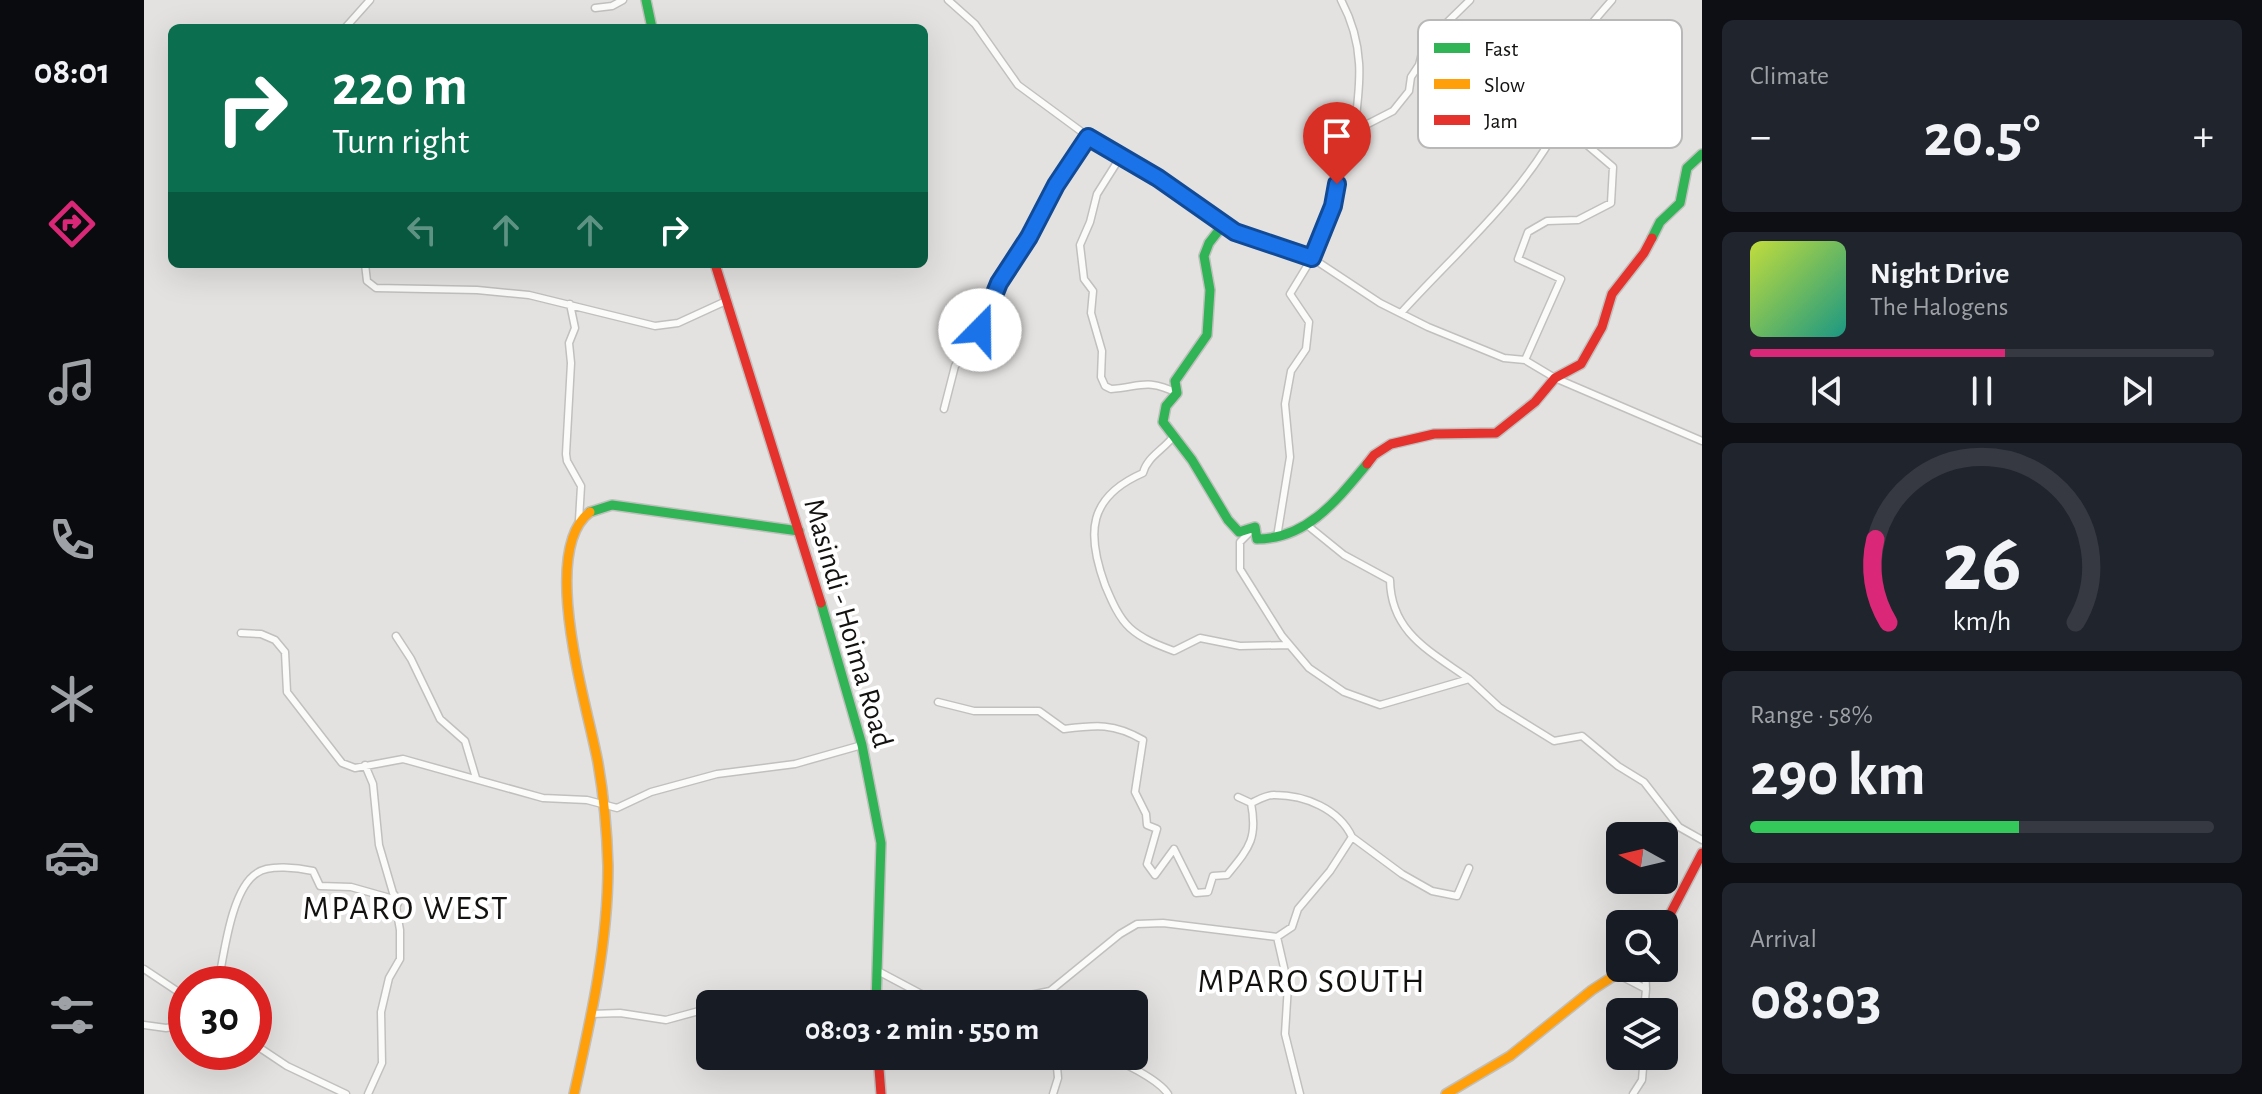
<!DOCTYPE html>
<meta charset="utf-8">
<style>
:root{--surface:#171b24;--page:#20242c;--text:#f1f3f6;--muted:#9ea1a6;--line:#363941;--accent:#db2777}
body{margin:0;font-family:"Alegreya Sans",sans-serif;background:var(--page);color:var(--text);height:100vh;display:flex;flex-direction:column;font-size:30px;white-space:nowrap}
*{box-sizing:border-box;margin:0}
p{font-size:26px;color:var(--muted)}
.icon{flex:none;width:44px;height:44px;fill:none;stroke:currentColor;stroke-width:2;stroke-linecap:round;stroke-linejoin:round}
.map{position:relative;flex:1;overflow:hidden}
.details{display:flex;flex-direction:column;gap:20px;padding:20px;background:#0d0f14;width:560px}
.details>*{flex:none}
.hud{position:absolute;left:24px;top:24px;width:760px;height:244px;border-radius:12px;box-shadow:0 8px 32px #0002;background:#0b6e4f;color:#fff;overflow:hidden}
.needle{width:52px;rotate:278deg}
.fabs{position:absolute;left:1462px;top:822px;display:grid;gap:16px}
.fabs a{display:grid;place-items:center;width:72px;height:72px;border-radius:12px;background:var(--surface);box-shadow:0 8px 32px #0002;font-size:40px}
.speed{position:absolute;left:24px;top:966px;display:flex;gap:16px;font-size:40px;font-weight:700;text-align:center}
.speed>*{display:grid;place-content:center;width:104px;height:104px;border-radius:50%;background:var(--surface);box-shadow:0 8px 32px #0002;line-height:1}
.speed .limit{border:12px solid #d22;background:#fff;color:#111}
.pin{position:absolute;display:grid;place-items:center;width:68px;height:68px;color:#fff;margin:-82px -34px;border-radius:50% 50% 50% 0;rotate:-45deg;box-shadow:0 0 8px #0007}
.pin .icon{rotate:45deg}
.me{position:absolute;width:88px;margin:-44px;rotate:22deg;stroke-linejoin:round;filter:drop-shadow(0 0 6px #0008)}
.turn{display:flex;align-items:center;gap:28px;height:168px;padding:0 32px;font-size:36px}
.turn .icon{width:104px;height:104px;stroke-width:2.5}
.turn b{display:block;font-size:56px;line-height:68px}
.lanes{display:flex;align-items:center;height:76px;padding:0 32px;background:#0003;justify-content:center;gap:40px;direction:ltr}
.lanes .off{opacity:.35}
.big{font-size:60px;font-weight:700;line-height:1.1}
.details .card{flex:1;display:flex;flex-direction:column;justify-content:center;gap:12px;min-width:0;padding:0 28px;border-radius:12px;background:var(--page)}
.details .dial{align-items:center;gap:0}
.dial svg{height:208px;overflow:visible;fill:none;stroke:var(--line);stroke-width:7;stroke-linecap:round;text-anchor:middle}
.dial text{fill:var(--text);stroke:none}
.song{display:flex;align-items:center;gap:24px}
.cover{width:96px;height:96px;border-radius:12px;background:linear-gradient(135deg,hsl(70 70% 55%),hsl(170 70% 35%))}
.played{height:8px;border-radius:4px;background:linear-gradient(90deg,var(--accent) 55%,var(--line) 55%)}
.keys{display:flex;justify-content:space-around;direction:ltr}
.heat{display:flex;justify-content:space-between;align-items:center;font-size:44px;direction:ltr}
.charge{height:12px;border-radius:6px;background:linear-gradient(90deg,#34c759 58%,var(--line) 0)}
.trip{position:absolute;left:552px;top:990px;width:452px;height:80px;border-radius:12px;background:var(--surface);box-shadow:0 8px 32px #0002;font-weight:700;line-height:80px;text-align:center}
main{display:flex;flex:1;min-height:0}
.menu{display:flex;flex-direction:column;width:144px;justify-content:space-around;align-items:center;background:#090b0e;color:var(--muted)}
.menu .icon{width:56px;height:56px}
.menu .on{color:var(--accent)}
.menu b{font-size:36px;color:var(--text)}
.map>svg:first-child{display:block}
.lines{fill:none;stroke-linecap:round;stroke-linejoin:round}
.street-casing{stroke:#c1c0be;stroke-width:9}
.fast-casing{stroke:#c1c0be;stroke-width:12}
.slow-casing{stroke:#c1c0be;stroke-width:12}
.jam-casing{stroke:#c1c0be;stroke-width:12}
.street{stroke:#fbfbfa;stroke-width:6}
.fast{stroke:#30b455;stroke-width:9}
.slow{stroke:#ff9f0a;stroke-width:9}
.jam{stroke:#e5322d;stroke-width:9}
.route-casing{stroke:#114b97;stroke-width:20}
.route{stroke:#1a73e8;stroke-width:14}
.labels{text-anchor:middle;stroke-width:8;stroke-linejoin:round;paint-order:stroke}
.street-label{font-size:30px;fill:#131211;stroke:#fff}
.quarter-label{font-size:34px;letter-spacing:2px;fill:#131211;stroke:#fff}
.key{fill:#fff;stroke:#b8b8b8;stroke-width:2}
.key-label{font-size:22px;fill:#131211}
</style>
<main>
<nav class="menu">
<b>08:01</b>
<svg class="icon on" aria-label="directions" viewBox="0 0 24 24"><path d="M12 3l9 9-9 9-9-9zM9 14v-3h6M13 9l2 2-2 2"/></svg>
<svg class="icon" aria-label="music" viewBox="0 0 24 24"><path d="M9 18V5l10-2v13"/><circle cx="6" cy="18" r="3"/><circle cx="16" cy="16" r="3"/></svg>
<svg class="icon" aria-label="phone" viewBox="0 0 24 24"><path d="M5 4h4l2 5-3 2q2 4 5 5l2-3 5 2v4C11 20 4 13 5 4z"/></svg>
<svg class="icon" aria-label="climate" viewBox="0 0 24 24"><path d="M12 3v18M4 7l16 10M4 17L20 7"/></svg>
<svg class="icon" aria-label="car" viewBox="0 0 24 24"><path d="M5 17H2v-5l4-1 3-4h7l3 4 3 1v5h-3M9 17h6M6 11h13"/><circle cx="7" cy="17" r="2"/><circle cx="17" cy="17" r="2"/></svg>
<svg class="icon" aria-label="filters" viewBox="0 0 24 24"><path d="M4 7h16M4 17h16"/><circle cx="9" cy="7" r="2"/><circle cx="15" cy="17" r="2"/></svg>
</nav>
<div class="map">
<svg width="1558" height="1094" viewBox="0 0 1558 1094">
<rect width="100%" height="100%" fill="#e4e2e0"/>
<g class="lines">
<g class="street-casing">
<path id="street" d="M804,0L831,24L874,85L961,149L1014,178L1091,232L1168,258L1236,303L1284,327L1360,358L1381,360L1411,378L1558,441
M1197,0C1221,45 1217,82 1210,131
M451,8L468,6L479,0
M201,28L226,0
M977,156L953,194L946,222L936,245L940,279L949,291L947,313L958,351L957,377L961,386L967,389C996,387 1003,378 1033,393
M221,264L223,281L232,288L333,290L385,295L511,326L534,323L582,301
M426,304L431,328L425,343L427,363L422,454L423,461L437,486L435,520
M1257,313C1312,252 1381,194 1418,119C1425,105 1416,86 1420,71C1428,44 1450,21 1468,0
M1381,360L1417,279L1374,259L1384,232L1403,221L1434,220L1467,203L1469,167L1429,133L1422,135L1420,118
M800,409L811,366L842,320L855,283L885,237L912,185L944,137
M1029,437C1019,450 1003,457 999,473C944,497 942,533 961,585C967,599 974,617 986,628C998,639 1014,645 1030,651L1056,638L1096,646L1145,645
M1163,525L1200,555L1246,580C1247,633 1286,651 1325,679
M1109,529L1096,542V569L1138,636L1165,668L1200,692L1236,705L1325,679L1355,707L1410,741L1438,736L1474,766L1500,782L1535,827L1558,840
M1133,537L1146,457L1141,404L1147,371L1162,349L1165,322L1146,294L1174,248L1189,206L1196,162L1210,131L1249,111L1265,91L1267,77L1275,65L1280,45L1326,0
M97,633L117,634L131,640L141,652L143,692L198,763L211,768L259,759L399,798L443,800L473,808L507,792L573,774L651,764L718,745
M252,636L267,659L296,719L321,741L332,778
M794,702L830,711H895L920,729C952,725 970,723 999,740L991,792L1002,814L1003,825L1013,829L1003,864L1011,875L1030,849L1052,893L1064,892L1069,876L1083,875C1105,848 1114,839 1107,803L1094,797
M221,765L229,784L235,845L249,893L255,901L252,907L256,930V959L245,978L237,1012L238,1063L224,1094
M1107,803C1114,800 1124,794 1131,795C1161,795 1195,809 1208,837
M1133,937L1148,927L1154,909L1186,871L1208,837L1258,874L1288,891L1313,896L1325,868
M1501,968L1502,989
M0,969L42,997
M732,970L796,1004
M1475,975L1502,989L1500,1012
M74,984C80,955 87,889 113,873C125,864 155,868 169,871L176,886L207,887L253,900
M842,1004L906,991L976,934L993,924L1019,923L1133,937L1144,985L1141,1034L1156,1094
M447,1014L476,1013L522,1020L566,1008
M0,1025L22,1028L42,1025
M110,1044L143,1066L202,1094
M959,1056C975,1059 1015,1080 1024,1094
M909,1094L914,1078L912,1056
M1489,1094L1498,1080L1500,1056"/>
</g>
<g class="fast-casing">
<path id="fast" d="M502,0L508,28
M1079,225L1065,243L1060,256L1066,290L1063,335L1031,381L1033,393L1022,406L1019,422L1048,460L1084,520L1095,532L1111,527L1113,539C1163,539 1193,500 1223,464
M1508,238L1516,222L1536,203L1543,168L1558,154
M446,512L468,505L655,531
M677,603L718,745L737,843L732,1004"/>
</g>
<g class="slow-casing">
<path id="slow" d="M430,1094C447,1019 464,943 464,866C463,831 460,797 454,763C444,708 394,551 446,512
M1302,1094L1366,1056L1448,990L1482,968"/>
</g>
<g class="jam-casing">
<path id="jam" d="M571,264L677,603
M1223,464L1230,455L1247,444L1290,434L1352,433L1391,402L1411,378L1437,364L1458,327L1468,294L1500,253L1508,238
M1520,926L1558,853
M734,1056L737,1094"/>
</g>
<use href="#street" class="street"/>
<use href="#fast" class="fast"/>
<use href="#slow" class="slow"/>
<use href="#jam" class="jam"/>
</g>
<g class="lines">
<g class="route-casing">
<path id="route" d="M836,330L855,283L885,237L912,185L944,137L1014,178L1091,232L1168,258L1189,206L1193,184"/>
</g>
<use href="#route" class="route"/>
</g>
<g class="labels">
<g class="street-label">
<text transform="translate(705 623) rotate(74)" y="10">Masindi - Hoima Road</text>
</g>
<g class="quarter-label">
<text x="262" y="919">MPARO WEST</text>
<text x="1168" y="992">MPARO SOUTH</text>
</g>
</g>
<rect x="1274" y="20" width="264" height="128" rx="12" class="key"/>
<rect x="1290" y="43" width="36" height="10" fill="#30b455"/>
<rect x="1290" y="79" width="36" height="10" fill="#ff9f0a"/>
<rect x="1290" y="115" width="36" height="10" fill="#e5322d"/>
<g class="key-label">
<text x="1340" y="56">Fast</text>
<text x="1340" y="92">Slow</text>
<text x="1340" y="128">Jam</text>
</g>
</svg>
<div class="fabs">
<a><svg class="needle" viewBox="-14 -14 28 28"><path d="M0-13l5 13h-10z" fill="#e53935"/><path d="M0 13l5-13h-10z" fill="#9ea1a6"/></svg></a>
<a><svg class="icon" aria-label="search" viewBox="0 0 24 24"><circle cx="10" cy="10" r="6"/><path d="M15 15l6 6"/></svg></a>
<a><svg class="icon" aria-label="layers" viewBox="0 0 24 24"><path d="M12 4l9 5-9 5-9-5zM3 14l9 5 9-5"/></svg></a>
</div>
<div class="speed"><div class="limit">30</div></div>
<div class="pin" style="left:1193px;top:184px;background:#d93025"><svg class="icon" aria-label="arrive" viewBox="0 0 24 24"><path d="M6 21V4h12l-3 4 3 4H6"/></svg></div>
<svg class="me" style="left:836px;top:330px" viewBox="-20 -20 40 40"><circle r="19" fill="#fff"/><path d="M0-13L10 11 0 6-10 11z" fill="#1a73e8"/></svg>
<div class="trip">08:03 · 2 min · 550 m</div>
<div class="hud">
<div class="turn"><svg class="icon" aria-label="right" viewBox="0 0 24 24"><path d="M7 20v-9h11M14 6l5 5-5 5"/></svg><div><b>220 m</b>Turn right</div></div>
<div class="lanes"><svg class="icon off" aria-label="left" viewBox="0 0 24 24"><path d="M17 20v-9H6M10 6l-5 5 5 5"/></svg><svg class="icon off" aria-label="ahead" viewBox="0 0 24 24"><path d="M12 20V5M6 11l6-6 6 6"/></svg><svg class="icon off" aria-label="ahead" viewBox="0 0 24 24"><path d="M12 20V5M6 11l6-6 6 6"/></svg><svg class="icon" aria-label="right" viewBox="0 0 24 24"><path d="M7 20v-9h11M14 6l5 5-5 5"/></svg></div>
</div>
</div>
<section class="details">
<div class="card"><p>Climate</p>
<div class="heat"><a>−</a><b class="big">20.5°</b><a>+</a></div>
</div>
<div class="card">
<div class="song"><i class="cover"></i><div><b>Night Drive</b><p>The Halogens</p></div></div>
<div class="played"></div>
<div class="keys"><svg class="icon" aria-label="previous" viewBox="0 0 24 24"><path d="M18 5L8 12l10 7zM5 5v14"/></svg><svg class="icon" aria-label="pause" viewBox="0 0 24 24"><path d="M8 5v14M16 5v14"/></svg><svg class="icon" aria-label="next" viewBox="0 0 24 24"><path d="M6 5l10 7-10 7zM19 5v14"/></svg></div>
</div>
<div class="card dial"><svg viewBox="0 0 100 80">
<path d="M14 69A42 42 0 1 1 86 69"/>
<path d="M14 69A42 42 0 0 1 9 37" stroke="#db2777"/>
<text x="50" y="56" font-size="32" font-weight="700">26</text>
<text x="50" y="72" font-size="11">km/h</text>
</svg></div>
<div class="card"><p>Range · 58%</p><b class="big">290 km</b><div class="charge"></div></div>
<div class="card"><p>Arrival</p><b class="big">08:03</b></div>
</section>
</main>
